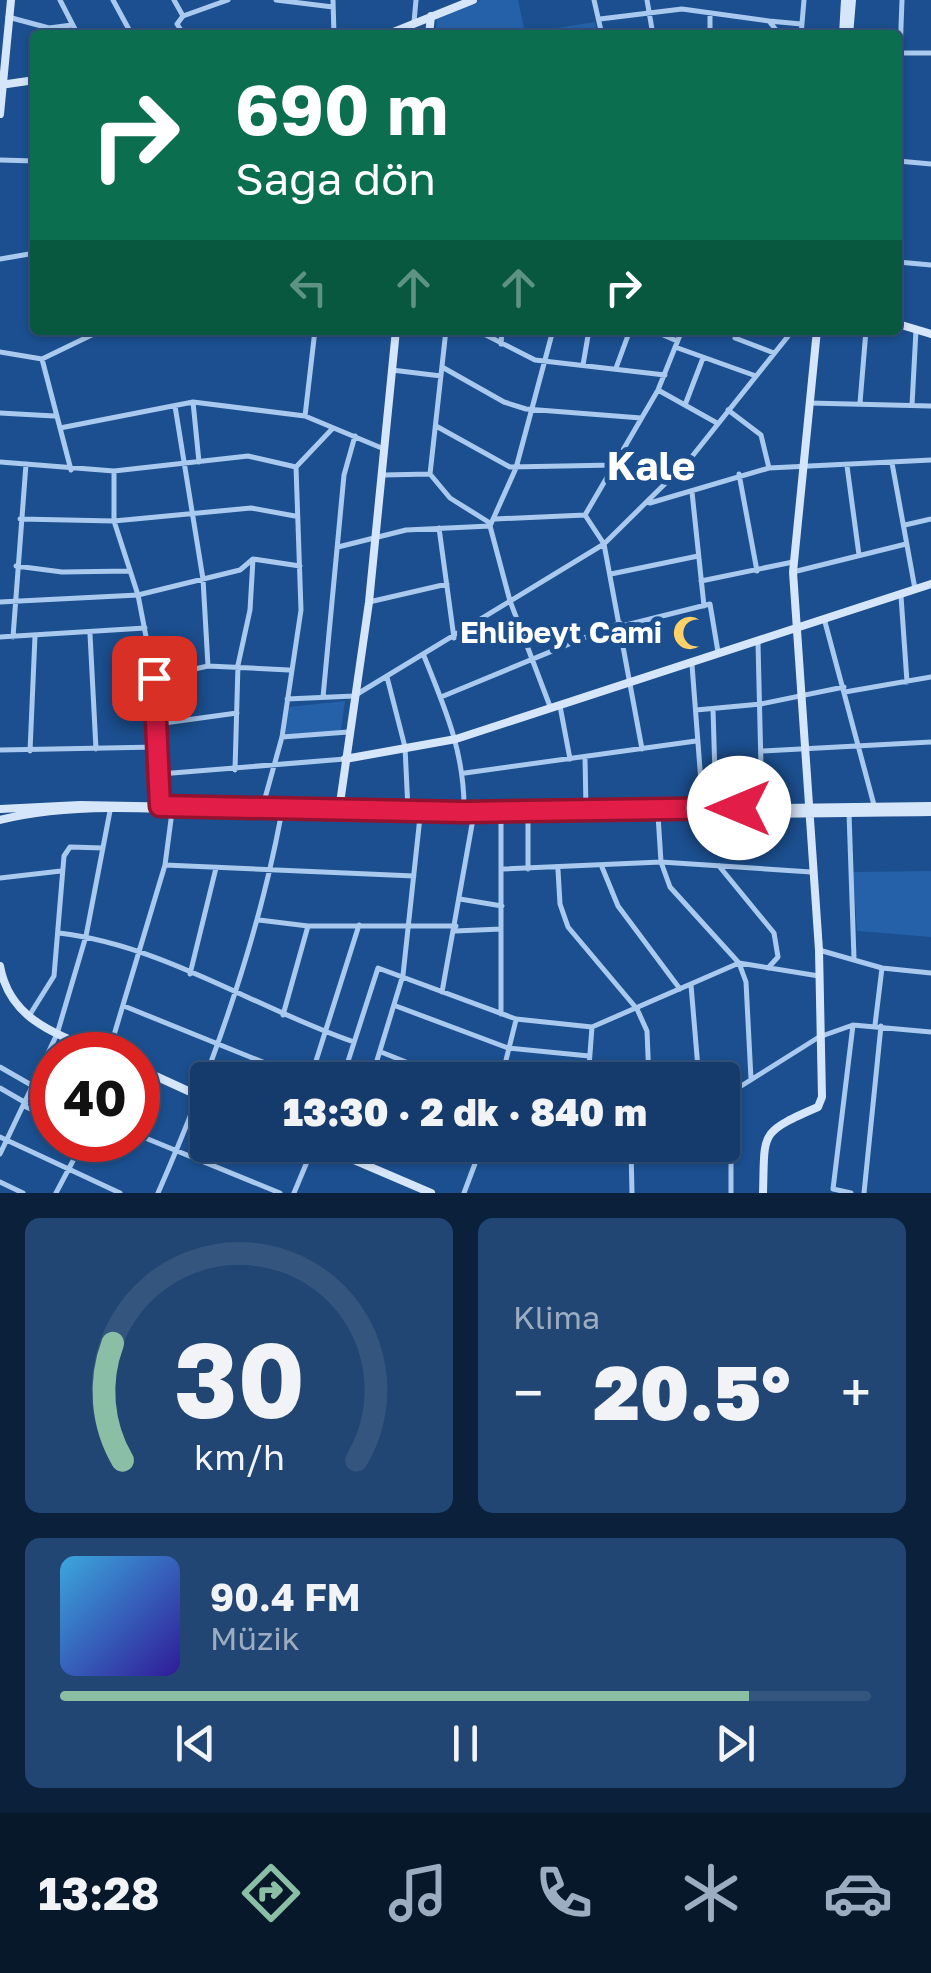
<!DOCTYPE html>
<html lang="tr">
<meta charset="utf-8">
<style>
:root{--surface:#143b6b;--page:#214673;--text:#f1f3f6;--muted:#9dadc1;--line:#33557e;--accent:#8abfa5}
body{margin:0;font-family:"Golos Text",sans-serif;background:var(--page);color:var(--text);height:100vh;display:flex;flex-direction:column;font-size:38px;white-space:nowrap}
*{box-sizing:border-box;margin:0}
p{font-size:32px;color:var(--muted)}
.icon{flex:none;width:55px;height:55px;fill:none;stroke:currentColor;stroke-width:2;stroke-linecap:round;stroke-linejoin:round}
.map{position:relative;height:1193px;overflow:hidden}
.side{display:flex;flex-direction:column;gap:25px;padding:25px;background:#0b203b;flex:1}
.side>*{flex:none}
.hud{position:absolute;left:30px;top:30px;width:872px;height:305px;border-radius:10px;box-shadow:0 2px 8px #0004,0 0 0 2px var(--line);background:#0b6e4f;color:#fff;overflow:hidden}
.speed{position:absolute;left:30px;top:1032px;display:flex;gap:20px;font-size:50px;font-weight:700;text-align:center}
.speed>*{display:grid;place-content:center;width:130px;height:130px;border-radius:50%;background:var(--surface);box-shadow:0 2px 8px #0004,0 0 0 2px var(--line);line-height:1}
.speed .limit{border:15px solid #d22;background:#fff;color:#111}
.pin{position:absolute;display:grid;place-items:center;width:85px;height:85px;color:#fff;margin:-42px;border-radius:20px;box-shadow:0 5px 15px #0006}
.me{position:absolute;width:110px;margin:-55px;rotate:270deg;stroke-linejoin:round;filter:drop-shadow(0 0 8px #0008)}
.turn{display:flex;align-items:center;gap:35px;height:210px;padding:0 40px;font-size:45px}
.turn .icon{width:130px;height:130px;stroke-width:2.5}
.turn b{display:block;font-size:70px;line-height:85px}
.lanes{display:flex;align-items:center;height:95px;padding:0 40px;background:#0003;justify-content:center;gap:50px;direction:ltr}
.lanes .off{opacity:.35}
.big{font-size:75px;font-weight:800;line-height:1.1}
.side .card{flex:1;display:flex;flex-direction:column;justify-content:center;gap:15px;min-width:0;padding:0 35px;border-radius:15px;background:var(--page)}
.side .dial{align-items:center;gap:0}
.dial svg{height:260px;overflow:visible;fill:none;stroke:var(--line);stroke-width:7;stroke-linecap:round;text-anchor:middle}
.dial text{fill:var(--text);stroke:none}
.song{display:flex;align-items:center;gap:30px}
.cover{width:120px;height:120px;border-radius:15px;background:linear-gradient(135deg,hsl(200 70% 55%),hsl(250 70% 35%))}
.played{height:10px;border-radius:5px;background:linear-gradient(90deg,var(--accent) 85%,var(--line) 85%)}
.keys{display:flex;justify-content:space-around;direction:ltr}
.heat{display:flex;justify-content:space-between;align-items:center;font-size:55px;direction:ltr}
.side .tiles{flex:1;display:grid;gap:25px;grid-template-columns:1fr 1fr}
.card:last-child{grid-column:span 2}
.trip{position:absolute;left:190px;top:1062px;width:550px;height:100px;border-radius:10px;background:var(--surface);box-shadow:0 2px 8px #0004,0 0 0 2px var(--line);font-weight:800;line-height:100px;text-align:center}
.tabs{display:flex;height:160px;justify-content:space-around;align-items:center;background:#08182b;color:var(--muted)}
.tabs .icon{width:70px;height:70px}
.tabs .on{color:var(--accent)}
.tabs b{font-size:45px;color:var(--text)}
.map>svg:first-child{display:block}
.green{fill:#2461a8}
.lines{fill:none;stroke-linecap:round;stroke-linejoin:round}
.street{stroke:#a9c9ee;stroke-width:5}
.secondary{stroke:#d6e6fa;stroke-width:8}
.route-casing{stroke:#92132f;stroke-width:25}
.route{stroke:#e11d48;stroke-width:18}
.labels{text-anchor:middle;stroke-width:10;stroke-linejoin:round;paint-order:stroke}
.poi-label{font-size:30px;font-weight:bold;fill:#fff;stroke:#1b4f8f;text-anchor:end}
.district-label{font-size:40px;font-weight:bold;fill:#fff;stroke:#1b4f8f}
</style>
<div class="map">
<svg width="931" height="1193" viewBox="0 0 931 1193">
<rect width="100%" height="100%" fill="#1b4f8f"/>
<path class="green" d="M480,0H518L525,33L595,22L598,35H435L437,19Z
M345,701L341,730L284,735L288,707Z
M931,871V937L857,931L853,872Z"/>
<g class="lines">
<path class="street" d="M60,0L78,35
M113,0L132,35
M174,0L183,16L177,24L184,35
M276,0L333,7
M333,0L334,35
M594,0L602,35
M647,0L653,35
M183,16L228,0
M8,17L49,28L72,25
M600,19L682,9L769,21L780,35
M769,21L801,24
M414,22L416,0
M710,35V14
M801,35L804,0
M899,53H931
M898,109L902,0
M0,160L35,161
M898,161L931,164
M0,259L35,253
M898,262L931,265
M446,330L430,474L450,498L490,523
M476,330L535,360L665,375
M652,330L677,341
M739,330L735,338L774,353
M501,344L502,330
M675,347L756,376
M0,352L42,359L102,330
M42,359L71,470
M583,365L589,330
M442,367L504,402L526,409L641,418
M616,368L630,330
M392,370L441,376
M658,390L717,423
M193,402L199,462
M809,403L931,406
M860,403L866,330
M685,405L703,358
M912,405L916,330
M175,406L203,579L208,666
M728,410L761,435L769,468
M0,413L54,416
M305,416L315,330
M436,426L510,467L615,465
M60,428L193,402L305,416L384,449
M0,462L114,471L248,456L296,467
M892,463L915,589
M847,466L859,555
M114,471V521L138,595L154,678L160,806
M739,474L757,571
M383,475L430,474
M692,492L704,606
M650,503L769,468L931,460
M585,515L604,544L642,749
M20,519L114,521L251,508L295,516
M495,519L585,515L658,390L682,330
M905,525L931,519
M439,528L454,638
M338,547L406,530L490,526
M16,566L62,572L130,571
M793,572L906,544
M611,574L698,556
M701,581L793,562
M901,596L907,682
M0,602L138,595L240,570L253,559L300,566
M369,602L447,584
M825,622L874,805
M622,626L710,604L718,652
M90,634L96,749
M0,637L145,628
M13,637L26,464
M758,643L762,808
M424,656C445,708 465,754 464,811
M692,665L703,808
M387,677L405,747L408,810
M154,678L208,666L289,670
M845,692L931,677
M323,697L344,475L355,436
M441,697L620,623
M287,699L354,696L604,544L690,459L793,330
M560,706L570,759
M551,709L510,601L490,526L516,468L553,330
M713,709L716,808
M696,710L761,704L844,687
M157,724L237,713
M282,737L348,732
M0,750L158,747
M30,751L35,636
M763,751L931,742
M585,757L586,809
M235,770L238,665L250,610L253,559
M465,773L696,741
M160,774L345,759
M262,809L282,737L301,610L296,467L333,428
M849,813L854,958
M658,815L661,862L670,887L739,963L746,982L751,1079
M165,865L414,876
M719,866L774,933L778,957L768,968
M602,867L618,906L680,989
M502,869L661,862L811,872
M528,869V818
M558,870L560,904L568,927L637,1009L647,1031L649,1080
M0,878L61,871
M460,899L502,906
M259,920L308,926H456
M455,931L501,929
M59,933C163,945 257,1009 354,1042
M819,950L882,968L931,973
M190,974L216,868
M691,985L699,1080
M442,992L473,819
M124,1006L307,1080
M396,1006L508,1048L589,1056
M501,1014V818
M283,1015L308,926
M29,1016L54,976L64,856L70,847L103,848
M875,1025L882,968
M52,1046L70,1055
M381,1052L451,1080
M108,1055L165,865L172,812
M0,1067L33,1086
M40,1069L52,1077
M310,1080L359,925
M342,1080L378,968L516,1019L592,1027L739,963L819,976
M371,1080L403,975L420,817
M501,1080L516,1020
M588,1080L592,1027
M0,1088L26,1103
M725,1097L731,1110V1193
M722,1098L819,1037L853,1025L931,1032
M24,1106L52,1119
M138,1135L280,1193
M0,1137L120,1193
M470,1145L613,1159L639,1145
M631,1149L632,1193
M0,1154L57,1034L86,936L110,811
M0,1182L23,1193
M56,1193L84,1140
M158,1193C211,1072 257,945 281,816
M294,1193L314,1145
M464,1193L482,1145
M851,1193L833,1189L853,1025
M864,1193L881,1026"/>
<path class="secondary" d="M386,35L473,0
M429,35L431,16
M843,35L845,0
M849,35L852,0
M0,85L35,80
M0,114L11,0
M898,324L931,334
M345,759L456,739L931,584
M0,809L80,805L464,812L931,806
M339,810L369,602L396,330
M0,820C91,796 222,815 317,816C522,818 726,814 931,812
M0,966C10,1023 62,1036 109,1055
M138,1068L208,1100
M319,1145L431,1193
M763,1193C765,1132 758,1133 818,1107L822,1097L819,950L793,572L817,330"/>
</g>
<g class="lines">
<g class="route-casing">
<path id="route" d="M154,678L160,806L464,812L739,808"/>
</g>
<use href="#route" class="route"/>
</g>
<defs>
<g id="mosque-bare" transform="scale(2.7)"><path d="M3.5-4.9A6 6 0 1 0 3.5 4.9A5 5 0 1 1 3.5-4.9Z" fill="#ffd166" stroke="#1b4f8f" stroke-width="2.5" paint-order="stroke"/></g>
</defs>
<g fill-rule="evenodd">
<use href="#mosque-bare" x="690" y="633"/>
</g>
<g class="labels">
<g class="poi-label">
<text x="662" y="643">Ehlibeyt Cami</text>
</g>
<g class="district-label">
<text x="651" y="480">Kale</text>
</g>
</g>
</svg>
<div class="speed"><div class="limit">40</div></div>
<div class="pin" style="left:154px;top:678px;background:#d93025"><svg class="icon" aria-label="arrive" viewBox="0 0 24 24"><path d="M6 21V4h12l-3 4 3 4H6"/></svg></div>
<svg class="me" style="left:739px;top:808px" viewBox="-20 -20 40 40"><circle r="19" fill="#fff"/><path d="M0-13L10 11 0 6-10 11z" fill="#e11d48"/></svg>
<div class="trip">13:30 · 2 dk · 840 m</div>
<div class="hud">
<div class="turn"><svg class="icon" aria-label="right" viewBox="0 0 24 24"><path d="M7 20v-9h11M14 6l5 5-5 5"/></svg><div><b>690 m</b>Sağa dön</div></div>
<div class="lanes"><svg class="icon off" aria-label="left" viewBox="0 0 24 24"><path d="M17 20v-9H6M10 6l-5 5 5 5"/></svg><svg class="icon off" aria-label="ahead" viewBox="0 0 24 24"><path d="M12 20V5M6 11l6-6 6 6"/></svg><svg class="icon off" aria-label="ahead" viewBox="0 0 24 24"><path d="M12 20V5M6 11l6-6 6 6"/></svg><svg class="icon" aria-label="right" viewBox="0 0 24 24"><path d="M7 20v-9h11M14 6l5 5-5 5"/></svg></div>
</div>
</div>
<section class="side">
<div class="tiles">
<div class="card dial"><svg viewBox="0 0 100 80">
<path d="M14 69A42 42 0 1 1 86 69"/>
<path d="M14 69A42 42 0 0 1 11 33" stroke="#8abfa5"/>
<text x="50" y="56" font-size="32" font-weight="700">30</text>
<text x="50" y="72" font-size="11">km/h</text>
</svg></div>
<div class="card"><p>Klima</p>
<div class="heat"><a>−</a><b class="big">20.5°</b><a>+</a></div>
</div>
<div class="card">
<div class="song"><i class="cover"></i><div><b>90.4 FM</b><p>Müzik</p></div></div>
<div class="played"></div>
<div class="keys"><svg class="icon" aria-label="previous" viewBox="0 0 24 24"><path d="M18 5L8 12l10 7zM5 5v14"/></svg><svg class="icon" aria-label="pause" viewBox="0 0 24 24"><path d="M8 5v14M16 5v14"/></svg><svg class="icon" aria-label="next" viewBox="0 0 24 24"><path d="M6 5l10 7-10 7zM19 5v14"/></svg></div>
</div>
</div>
</section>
<nav class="tabs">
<b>13:28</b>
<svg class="icon on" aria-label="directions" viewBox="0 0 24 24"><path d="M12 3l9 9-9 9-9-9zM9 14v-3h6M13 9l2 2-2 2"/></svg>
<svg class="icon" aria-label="music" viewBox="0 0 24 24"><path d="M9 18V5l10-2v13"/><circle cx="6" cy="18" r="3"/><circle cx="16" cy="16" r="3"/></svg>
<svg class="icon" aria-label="phone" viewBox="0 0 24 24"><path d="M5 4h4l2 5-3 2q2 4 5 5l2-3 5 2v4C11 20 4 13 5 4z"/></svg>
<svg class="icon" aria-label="climate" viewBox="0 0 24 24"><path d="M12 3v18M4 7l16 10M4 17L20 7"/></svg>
<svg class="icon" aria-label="car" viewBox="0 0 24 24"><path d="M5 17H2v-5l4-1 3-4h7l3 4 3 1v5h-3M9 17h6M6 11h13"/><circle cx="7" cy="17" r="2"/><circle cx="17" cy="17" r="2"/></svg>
</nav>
